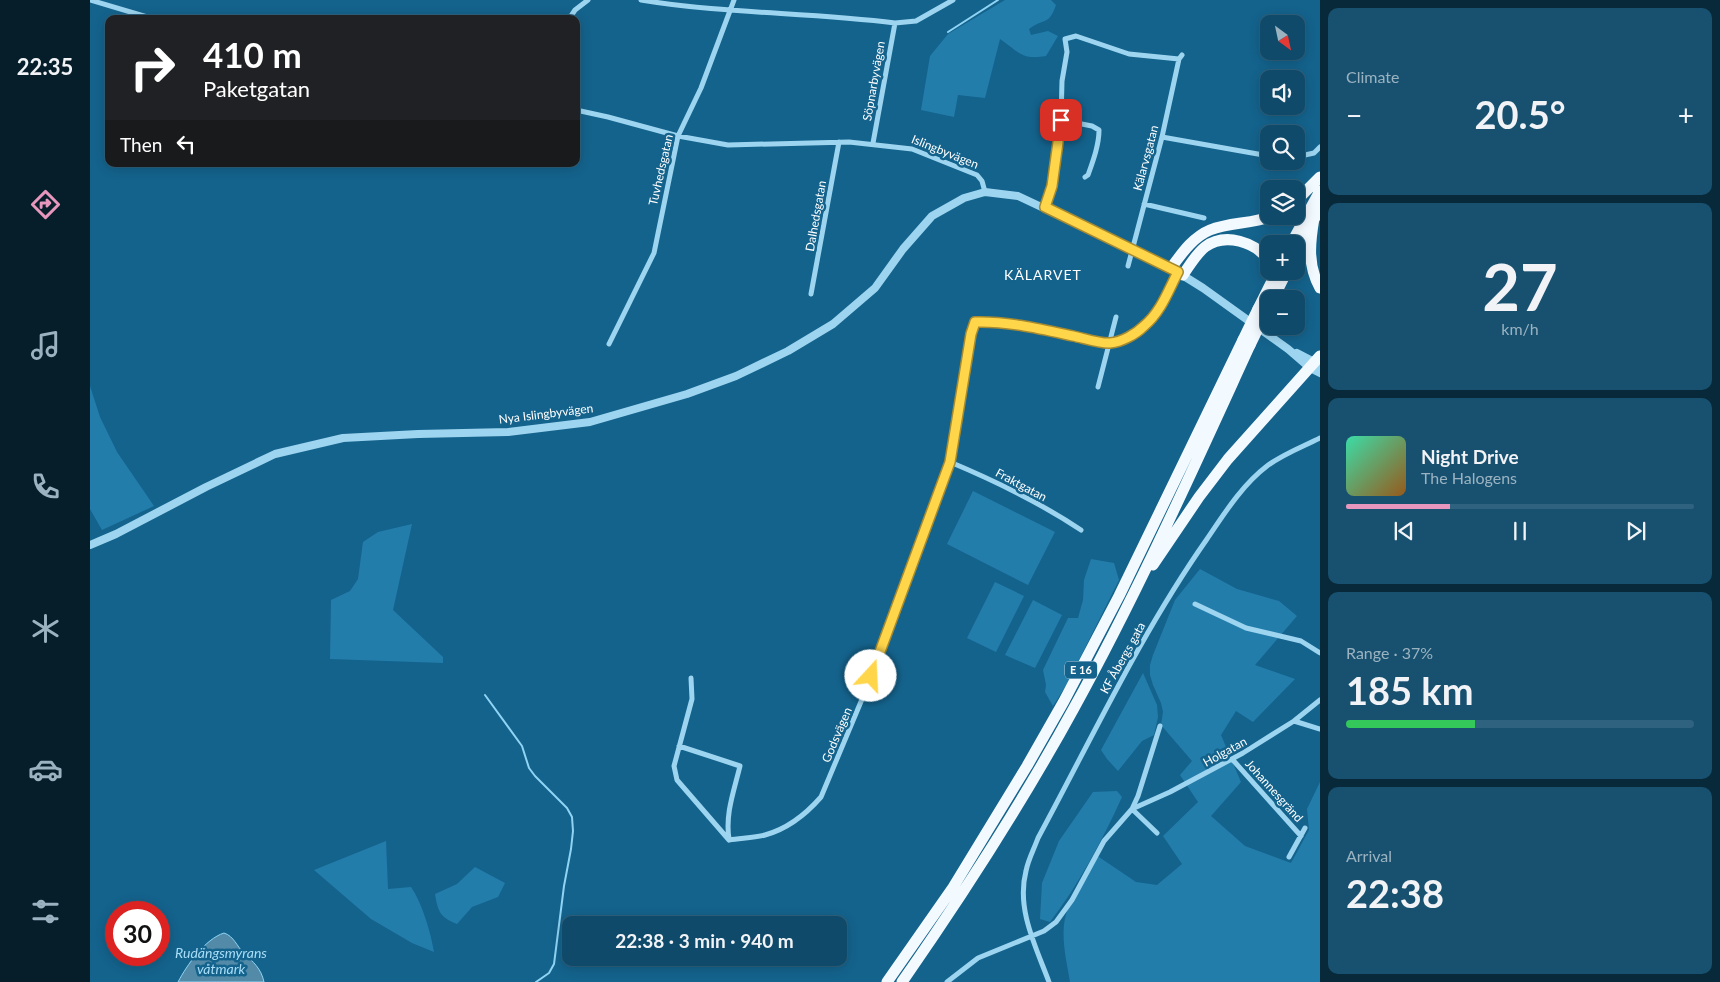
<!DOCTYPE html>
<meta charset="utf-8">
<style>
:root{--surface:#0f4a6a;--page:#185170;--text:#f1f3f6;--muted:#9bb3c1;--line:#2f627e;--accent:#e797bd}
body{margin:0;font-family:Lato,sans-serif;background:var(--page);color:var(--text);height:100vh;display:flex;flex-direction:column;font-size:19px;white-space:nowrap}
*{box-sizing:border-box;margin:0}
p{font-size:16px;color:var(--muted)}
.icon{flex:none;width:28px;height:28px;fill:none;stroke:currentColor;stroke-width:2;stroke-linecap:round;stroke-linejoin:round}
.map{position:relative;flex:1;overflow:hidden}
.sheet{display:flex;flex-direction:column;gap:8px;padding:8px;background:#08293a;width:400px}
.sheet>*{flex:none}
.banner{position:absolute;left:15px;top:15px;width:475px;height:152px;border-radius:10px;box-shadow:0 2px 12px #0003,0 0 0 1px var(--line);background:#202124;color:#fff;overflow:hidden}
.needle{width:32px;rotate:147deg}
.controls{position:absolute;left:1170px;top:15px;display:grid;gap:10px}
.controls a{display:grid;place-items:center;width:45px;height:45px;border-radius:10px;background:var(--surface);box-shadow:0 2px 12px #0003,0 0 0 1px var(--line);font-size:25px}
.speed{position:absolute;left:15px;top:901px;display:flex;gap:10px;font-size:25px;font-weight:700;text-align:center}
.speed>*{display:grid;place-content:center;width:65px;height:65px;border-radius:50%;background:var(--surface);box-shadow:0 2px 12px #0003,0 0 0 1px var(--line);line-height:1}
.speed .limit{border:8px solid #d22;background:#fff;color:#111}
.pin{position:absolute;display:grid;place-items:center;width:42px;height:42px;color:#fff;margin:-21px;border-radius:10px;box-shadow:0 2px 8px #0006}
.me{position:absolute;width:55px;margin:-28px;rotate:20deg;stroke-linejoin:round;filter:drop-shadow(0 0 4px #0008)}
.turn{display:flex;align-items:center;gap:18px;height:105px;padding:0 15px;font-size:22px}
.turn .icon{width:65px;height:65px;stroke-width:2.5}
.turn b{display:block;font-size:35px;line-height:42px}
.then{display:flex;align-items:center;height:48px;padding:0 15px;background:#0003;gap:10px;font-size:19px}
.big{font-size:38px;font-weight:700;line-height:1.1}
.sheet .card{flex:1;display:flex;flex-direction:column;justify-content:center;gap:8px;min-width:0;padding:0 18px;border-radius:10px;background:var(--page)}
.sheet .dial{align-items:center;gap:0}
.dial b{font-size:65px;line-height:1}
.song{display:flex;align-items:center;gap:15px}
.cover{width:60px;height:60px;border-radius:8px;background:linear-gradient(135deg,hsl(160 70% 55%),hsl(30 70% 35%))}
.played{height:5px;border-radius:2px;background:linear-gradient(90deg,var(--accent) 30%,var(--line) 30%)}
.keys{display:flex;justify-content:space-around;direction:ltr}
.heat{display:flex;justify-content:space-between;align-items:center;font-size:28px;direction:ltr}
.charge{height:8px;border-radius:4px;background:linear-gradient(90deg,#34c759 37%,var(--line) 0)}
.trip{position:absolute;left:472px;top:916px;width:285px;height:50px;border-radius:10px;background:var(--surface);box-shadow:0 2px 12px #0003,0 0 0 1px var(--line);font-weight:700;line-height:50px;text-align:center}
main{display:flex;flex:1;min-height:0}
.menu{display:flex;flex-direction:column;width:90px;justify-content:space-around;align-items:center;background:#061e2a;color:var(--muted)}
.menu .icon{width:35px;height:35px}
.menu .selected{color:var(--accent)}
.menu b{font-size:22px;color:var(--text)}
.map>svg:first-child{display:block}
.green{fill:#237daa}
.water{fill:#528aa8;stroke:#8fd4f4}
.lines{fill:none;stroke-linecap:round;stroke-linejoin:round}
.stream{stroke:#8fd4f4;stroke-width:2}
.minor{stroke:#9dd5f0;stroke-width:5}
.tertiary{stroke:#9dd5f0;stroke-width:8}
.trunk{stroke:#f2faff;stroke-width:11}
.trunk-bridge{stroke:#f2faff;stroke-width:11}
.route-casing{stroke:#a68a30;stroke-width:12}
.route{stroke:#ffd54a;stroke-width:9}
.labels{text-anchor:middle;stroke-width:5;stroke-linejoin:round;paint-order:stroke}
.shield{fill:#14638d;stroke:#b8d0dd;stroke-width:1}
.shield-label{font-size:11px;font-weight:bold;fill:#fff}
.street-label{font-size:12px;fill:#fff;stroke:#14638d}
.neighbourhood-label{font-size:14px;letter-spacing:1px;fill:#fff;stroke:#14638d}
.water-label{font-size:14px;font-style:italic;fill:#a9def8;stroke:#14638d}
</style>
<main>
<nav class="menu">
<b>22:35</b>
<svg class="icon selected" aria-label="directions" viewBox="0 0 24 24"><path d="M12 3l9 9-9 9-9-9zM9 14v-3h6M13 9l2 2-2 2"/></svg>
<svg class="icon" aria-label="music" viewBox="0 0 24 24"><path d="M9 18V5l10-2v13"/><circle cx="6" cy="18" r="3"/><circle cx="16" cy="16" r="3"/></svg>
<svg class="icon" aria-label="phone" viewBox="0 0 24 24"><path d="M5 4h4l2 5-3 2q2 4 5 5l2-3 5 2v4C11 20 4 13 5 4z"/></svg>
<svg class="icon" aria-label="climate" viewBox="0 0 24 24"><path d="M12 3v18M4 7l16 10M4 17L20 7"/></svg>
<svg class="icon" aria-label="car" viewBox="0 0 24 24"><path d="M5 17H2v-5l4-1 3-4h7l3 4 3 1v5h-3M9 17h6M6 11h13"/><circle cx="7" cy="17" r="2"/><circle cx="17" cy="17" r="2"/></svg>
<svg class="icon" aria-label="filters" viewBox="0 0 24 24"><path d="M4 7h16M4 17h16"/><circle cx="9" cy="7" r="2"/><circle cx="15" cy="17" r="2"/></svg>
</nav>
<div class="map">
<svg width="1230" height="982" viewBox="0 0 1230 982">
<rect width="100%" height="100%" fill="#14638d"/>
<path class="green" d="M915,0H961L966,5C959,26 953,18 939,29L941,35L958,31L968,36L956,56C931,60 929,52 910,39L895,98L868,95L864,117L831,110L840,56L858,34Z
M0,386L10,417L27,452L64,506L12,530L0,509Z
M883,491L965,532L938,585L857,544Z
M322,524L303,610L353,657V663L240,659L241,600L260,591L268,579L273,542L288,532Z
M1001,559L1024,563L1029,580L977,684L963,706L955,692L956,685L953,670L978,618H988L993,600L994,580Z
M1110,569L1147,589L1189,601L1207,616L1165,665L1205,679L1163,722L1146,711L1131,735L1151,782L1121,816L1155,846L1201,863L1219,830L1217,809L1230,782V982H980C977,963 972,944 974,925C977,900 995,876 1006,855L1046,882L1067,885L1092,864L1073,836L1108,802L1090,775L1102,761L1071,725L1073,712L1071,703L1063,685L1060,675V665L1063,655L1085,600Z
M905,582L934,596L906,652L877,638Z
M943,600L972,615L945,668L915,655Z
M1053,673L1067,705L1068,717L1064,735L1052,741L1028,771L1017,759L1011,750Z
M1027,791L1032,797C1012,841 989,884 960,922L950,919L952,883L969,841L1003,792Z
M296,841L298,889L321,887C332,903 341,933 344,952L322,943L281,919L224,870Z
M385,867L415,883L408,897L382,907L367,924C350,917 348,912 345,894L367,884Z"/>
<path class="water" d="M134,933C144,936 147,947 154,953C163,962 171,968 174,982H88C97,965 115,939 134,933Z"/>
<g class="lines">
<path class="stream" d="M858,32L908,0
M395,695L432,746L439,768L445,776L477,808L482,817L483,831L481,849L474,886L464,964L459,973L446,982"/>
<path class="minor" d="M0,0L64,19
M551,0C635,14 720,12 805,23L783,143
M479,19L485,10L498,0
M805,23L826,21L863,0
M486,110L518,117L588,136L638,145L759,142L822,149L887,175L892,181L895,192
M971,120L1002,126L1009,130C1009,145 1003,161 998,175L995,177
M1072,137L1179,156
M1206,157L1224,153L1230,147
M1054,204L1114,218
M955,207L962,186L971,120L972,81L977,52L975,39L986,36L1039,54L1089,59
M1038,266L1072,137L1089,59L1092,55
M721,294L749,142
M519,344L564,253L588,136L611,88L644,0
M1008,387L1026,317
M860,462C903,480 952,504 991,530
M1105,604L1156,628L1211,641L1230,653
M601,678L602,699L584,766L587,780L639,840
M1204,721L1230,729
M589,746L650,766C644,791 635,814 639,839
M1142,759L1211,836
M1067,833L1042,809L1048,796L1070,726
M639,840C651,838 664,838 675,835C697,829 717,813 731,797L775,692L841,518L860,462L881,334L885,322C919,321 954,330 987,337C997,339 1010,344 1020,343C1032,342 1046,334 1054,326C1071,312 1078,291 1088,271
M1199,857L1215,828
M857,982L888,958L954,931L966,922L982,900L1014,841L1042,809L1080,792L1153,753L1204,721L1230,700
M959,982C946,947 926,909 936,871C938,860 944,849 948,838C1002,738 1051,633 1117,539C1134,514 1152,485 1177,466C1193,454 1212,447 1230,438"/>
<path class="tertiary" d="M1207,353L1230,365
M0,545L26,534L116,487L185,454L253,438L328,434L418,432L500,422L597,394L646,376L698,351L743,324L785,288L813,249L842,216L874,198L895,192L928,196L1081,268L1113,288L1198,349L1220,368L1230,373"/>
<path class="trunk" d="M1206,201L1230,177
M1224,218C1220,242 1217,265 1230,288
M1201,244L1230,191
M1206,253L1230,208
M1081,268C1092,253 1103,237 1120,230C1140,222 1162,224 1182,216
M1093,275C1100,265 1106,254 1115,247C1135,232 1166,242 1179,261
M1183,299L1197,271
M1168,309L1187,271
M1063,565L1109,497L1138,459L1230,356
M797,982L862,889L937,766L974,701L1029,596L1153,340
M812,982C874,893 932,803 984,708C1049,590 1104,467 1160,345"/>
<path class="trunk-bridge" d="M1153,340L1168,309
M1160,345L1175,314"/>
</g>
<g class="lines">
<g class="route-casing">
<path id="route" d="M781,676L860,462L881,334L885,322C918,321 951,329 983,336C993,338 1011,344 1020,343C1032,342 1046,334 1054,326C1071,312 1078,291 1088,272L955,207L962,186L971,120"/>
</g>
<use href="#route" class="route"/>
</g>
<g class="labels">
<rect class="shield" x="975" y="661.5" width="32" height="17" rx="4"/>
<g class="shield-label">
<text x="991" y="674">E 16</text>
</g>
<g class="street-label">
<text transform="translate(784 81) rotate(-80)" y="4">Söpnarbyvägen</text>
<text transform="translate(855 152) rotate(22)" y="4">Islingbyvägen</text>
<text transform="translate(1056 158) rotate(-75)" y="4">Kälarvsgatan</text>
<text transform="translate(571 170) rotate(-77)" y="4">Tuvhedsgatan</text>
<text transform="translate(726 216) rotate(-80)" y="4">Dalhedsgatan</text>
<text transform="translate(456 414) rotate(-7)" y="4">Nya Islingbyvägen</text>
<text transform="translate(931 485) rotate(28)" y="4">Fraktgatan</text>
<text transform="translate(1033 658) rotate(-61)" y="4">KF Åbergs gata</text>
<text transform="translate(747 735) rotate(-67)" y="4">Godsvägen</text>
<text transform="translate(1135 752) rotate(-29)" y="4">Holgatan</text>
<text transform="translate(1184 791) rotate(48)" y="4">Johannesgränd</text>
</g>
<g class="neighbourhood-label">
<text x="953" y="280">KÄLARVET</text>
</g>
<g class="water-label">
<text x="131" y="958">Rudängsmyrans<tspan x="131" dy="16">våtmark</tspan></text>
</g>
</g>
</svg>
<div class="controls">
<a><svg class="needle" viewBox="-14 -14 28 28"><path d="M0-13l5 13h-10z" fill="#e53935"/><path d="M0 13l5-13h-10z" fill="#9bb3c1"/></svg></a>
<a><svg class="icon" aria-label="sound" viewBox="0 0 24 24"><path d="M4 9h4l5-4v14l-5-4H4zM17 9q2 3 0 6"/></svg></a>
<a><svg class="icon" aria-label="search" viewBox="0 0 24 24"><circle cx="10" cy="10" r="6"/><path d="M15 15l6 6"/></svg></a>
<a><svg class="icon" aria-label="layers" viewBox="0 0 24 24"><path d="M12 4l9 5-9 5-9-5zM3 14l9 5 9-5"/></svg></a>
<a>+</a>
<a>−</a>
</div>
<div class="speed"><div class="limit">30</div></div>
<div class="pin" style="left:971px;top:120px;background:#d93025"><svg class="icon" aria-label="arrive" viewBox="0 0 24 24"><path d="M6 21V4h12l-3 4 3 4H6"/></svg></div>
<svg class="me" style="left:781px;top:676px" viewBox="-20 -20 40 40"><circle r="19" fill="#fff"/><path d="M0-13L10 11 0 6-10 11z" fill="#ffd54a"/></svg>
<div class="trip">22:38 · 3 min · 940 m</div>
<div class="banner">
<div class="turn"><svg class="icon" aria-label="right" viewBox="0 0 24 24"><path d="M7 20v-9h11M14 6l5 5-5 5"/></svg><div><b>410 m</b>Paketgatan</div></div>
<div class="then">Then<svg class="icon" aria-label="left" viewBox="0 0 24 24"><path d="M17 20v-9H6M10 6l-5 5 5 5"/></svg></div>
</div>
</div>
<section class="sheet">
<div class="card"><p>Climate</p>
<div class="heat"><a>−</a><b class="big">20.5°</b><a>+</a></div>
</div>
<div class="card dial"><b>27</b><p>km/h</p></div>
<div class="card">
<div class="song"><i class="cover"></i><div><b>Night Drive</b><p>The Halogens</p></div></div>
<div class="played"></div>
<div class="keys"><svg class="icon" aria-label="previous" viewBox="0 0 24 24"><path d="M18 5L8 12l10 7zM5 5v14"/></svg><svg class="icon" aria-label="pause" viewBox="0 0 24 24"><path d="M8 5v14M16 5v14"/></svg><svg class="icon" aria-label="next" viewBox="0 0 24 24"><path d="M6 5l10 7-10 7zM19 5v14"/></svg></div>
</div>
<div class="card"><p>Range · 37%</p><b class="big">185 km</b><div class="charge"></div></div>
<div class="card"><p>Arrival</p><b class="big">22:38</b></div>
</section>
</main>
